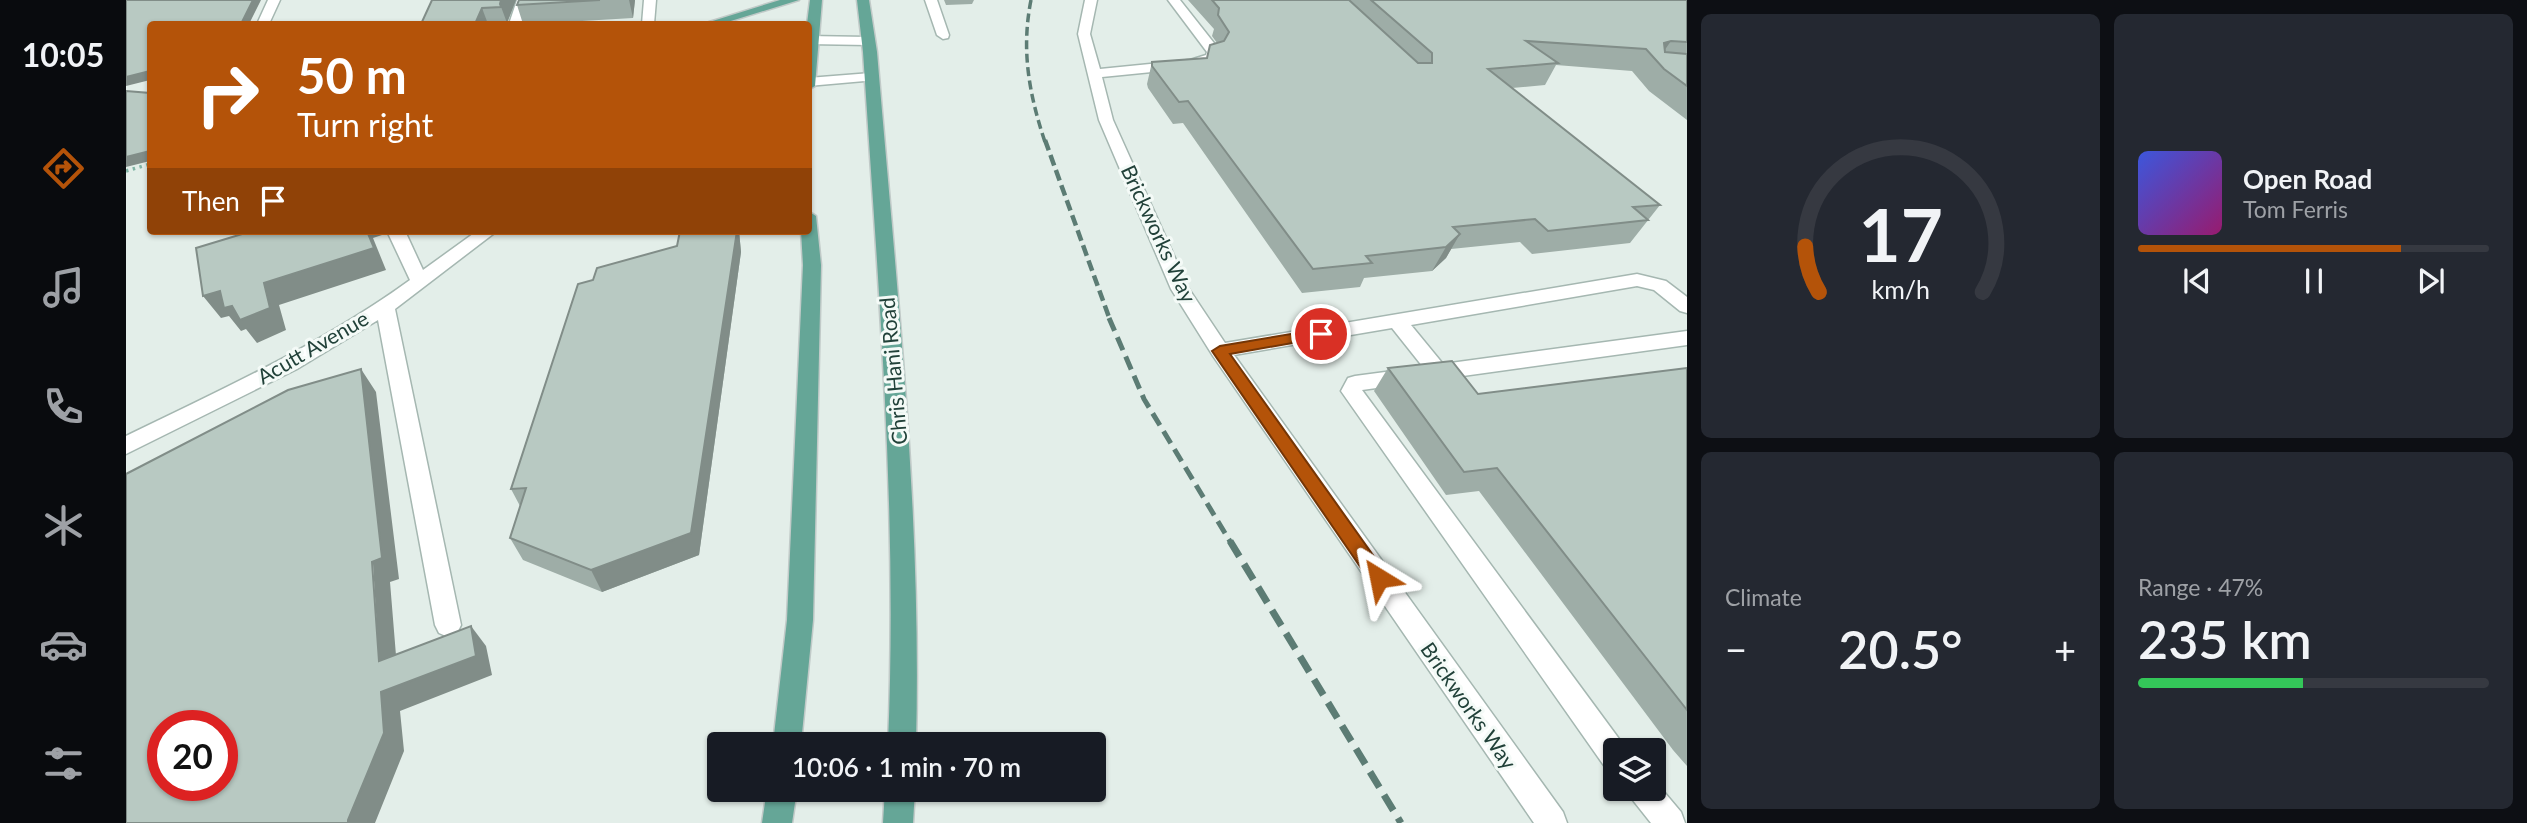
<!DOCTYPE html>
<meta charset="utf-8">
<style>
:root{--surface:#171b24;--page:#242831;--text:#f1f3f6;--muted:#9ea1a6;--line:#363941;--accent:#b45309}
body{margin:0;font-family:Lato,sans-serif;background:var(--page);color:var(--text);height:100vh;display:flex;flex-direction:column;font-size:26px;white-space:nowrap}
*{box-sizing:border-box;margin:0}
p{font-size:23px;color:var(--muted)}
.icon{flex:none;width:38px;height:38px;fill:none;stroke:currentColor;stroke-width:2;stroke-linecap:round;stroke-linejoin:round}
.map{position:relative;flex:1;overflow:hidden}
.panel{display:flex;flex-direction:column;gap:14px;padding:14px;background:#0d0f14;width:840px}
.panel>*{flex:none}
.banner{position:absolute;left:21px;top:21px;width:665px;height:214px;border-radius:7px;box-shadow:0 2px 5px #0004;background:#b45309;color:#fff;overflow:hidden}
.controls{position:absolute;left:1477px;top:738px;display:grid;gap:14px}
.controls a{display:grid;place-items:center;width:63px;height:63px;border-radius:7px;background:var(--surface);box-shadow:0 2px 5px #0004;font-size:35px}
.speed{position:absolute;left:21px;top:710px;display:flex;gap:14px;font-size:35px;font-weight:700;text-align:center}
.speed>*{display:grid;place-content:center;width:91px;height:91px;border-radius:50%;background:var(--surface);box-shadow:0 2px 5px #0004;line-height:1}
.speed .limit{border:10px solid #d22;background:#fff;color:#111}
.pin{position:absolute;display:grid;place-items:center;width:60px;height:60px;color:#fff;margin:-30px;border:4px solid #fff;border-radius:50%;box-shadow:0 2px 7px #0007}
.me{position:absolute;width:77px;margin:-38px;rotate:325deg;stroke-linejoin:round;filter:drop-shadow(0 0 5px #0008)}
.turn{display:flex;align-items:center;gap:24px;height:147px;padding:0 35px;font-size:32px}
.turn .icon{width:91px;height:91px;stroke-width:2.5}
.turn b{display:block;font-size:49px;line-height:60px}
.then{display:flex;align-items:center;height:66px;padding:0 35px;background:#0003;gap:14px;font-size:26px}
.big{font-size:52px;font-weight:600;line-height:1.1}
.panel .card{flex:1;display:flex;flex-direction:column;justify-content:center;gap:10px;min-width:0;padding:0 24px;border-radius:10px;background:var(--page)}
.panel .dial{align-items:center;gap:0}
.dial svg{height:182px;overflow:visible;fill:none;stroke:var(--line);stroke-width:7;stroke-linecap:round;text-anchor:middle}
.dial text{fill:var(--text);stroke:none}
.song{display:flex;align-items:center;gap:21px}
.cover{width:84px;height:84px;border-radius:10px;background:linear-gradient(135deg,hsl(230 70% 55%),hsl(320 70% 35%))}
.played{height:7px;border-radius:4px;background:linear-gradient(90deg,var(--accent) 75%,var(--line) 75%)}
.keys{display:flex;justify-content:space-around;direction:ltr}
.heat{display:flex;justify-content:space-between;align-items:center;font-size:38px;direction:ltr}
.charge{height:10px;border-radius:5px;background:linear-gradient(90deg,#34c759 47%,var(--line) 0)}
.panel .tiles{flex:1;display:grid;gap:14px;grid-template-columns:repeat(2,1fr)}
.trip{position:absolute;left:581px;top:732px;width:399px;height:70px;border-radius:7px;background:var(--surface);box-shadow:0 2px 5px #0004;font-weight:600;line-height:70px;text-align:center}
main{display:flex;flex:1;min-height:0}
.tab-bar{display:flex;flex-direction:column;width:126px;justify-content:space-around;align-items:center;background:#090b0e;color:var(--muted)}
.tab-bar .icon{width:49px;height:49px}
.tab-bar .current{color:var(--accent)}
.tab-bar b{font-size:32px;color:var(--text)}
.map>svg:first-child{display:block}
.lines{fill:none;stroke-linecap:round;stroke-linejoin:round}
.minor-casing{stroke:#a5b7b1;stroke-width:3}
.major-casing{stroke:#c1cac8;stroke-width:3}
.path{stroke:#81b4a5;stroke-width:3.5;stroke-dasharray:2.5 4.5;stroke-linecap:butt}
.minor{fill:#fff;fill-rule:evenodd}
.major{fill:#65a697;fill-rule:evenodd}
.rail-far3{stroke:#5c7c74;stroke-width:3.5;stroke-dasharray:9 4.5;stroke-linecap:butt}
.rail-far2{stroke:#5c7c74;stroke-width:4.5;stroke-dasharray:11 5;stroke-linecap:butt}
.rail-far1{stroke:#5c7c74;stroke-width:5;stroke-dasharray:14 7;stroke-linecap:butt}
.rail{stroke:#5c7c74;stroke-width:7;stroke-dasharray:18 9;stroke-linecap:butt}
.wall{fill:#9eada7}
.shaded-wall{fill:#818d88}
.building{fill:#b8c9c2;stroke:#818d88;stroke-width:2;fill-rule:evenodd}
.route{fill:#b45309;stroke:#753606;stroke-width:2}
.labels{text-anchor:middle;stroke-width:6;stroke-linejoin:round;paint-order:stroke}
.street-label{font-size:21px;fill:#214139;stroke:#f4faf7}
</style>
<main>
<nav class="tab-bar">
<b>10:05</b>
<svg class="icon current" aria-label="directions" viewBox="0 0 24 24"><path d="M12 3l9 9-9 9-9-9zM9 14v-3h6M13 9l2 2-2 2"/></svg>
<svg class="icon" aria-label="music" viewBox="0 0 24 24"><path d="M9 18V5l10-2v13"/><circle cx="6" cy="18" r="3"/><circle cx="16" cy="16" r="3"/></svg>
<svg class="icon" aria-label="phone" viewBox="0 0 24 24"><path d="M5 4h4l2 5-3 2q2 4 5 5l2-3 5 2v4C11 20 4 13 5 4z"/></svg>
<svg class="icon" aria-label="climate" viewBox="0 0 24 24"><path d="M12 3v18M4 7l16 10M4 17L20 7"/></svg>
<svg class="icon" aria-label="car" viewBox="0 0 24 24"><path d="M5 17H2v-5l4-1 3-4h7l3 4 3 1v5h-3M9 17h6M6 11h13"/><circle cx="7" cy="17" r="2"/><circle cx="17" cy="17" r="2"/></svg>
<svg class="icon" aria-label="filters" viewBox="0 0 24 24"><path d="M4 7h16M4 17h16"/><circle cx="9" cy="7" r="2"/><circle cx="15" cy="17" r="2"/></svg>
</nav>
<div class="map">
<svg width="1561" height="823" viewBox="0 0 1561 823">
<rect width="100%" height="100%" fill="#e3eee9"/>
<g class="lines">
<g class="minor-casing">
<path id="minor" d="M142,0H154L143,24H131Z
M391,0H403L395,24H383Z
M518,0H530L528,24H516Z
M799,0H811L823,35L822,38L817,39L811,35Z
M959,0H971L964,34L974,69L1064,60L1080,55L1081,52L1042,0H1054L1095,52L1091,60L1066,68L976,77L987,120L1063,289L1099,343L1511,274L1540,281L1561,297V313L1554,311L1528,290L1511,286L1285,325L1317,364L1561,331V345L1236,390L1499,747L1501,751H1489V771L1479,767L1215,391L1222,378L1229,376L1297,367L1266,328L1108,355L1437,812L1441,823H1408L1087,356L1045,289L973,120L952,34Z
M682,36L742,37L748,41L742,45L682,44Z
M745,73L750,74V80L682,86V78Z
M261,231H279L297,270L351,231H371L269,309L335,625L331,633L322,637L313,633L309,625L252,320L171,369L0,454V436C97,389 196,344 284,280Z
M1528,780L1555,812L1559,823H1525L1506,799L1501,789H1528Z"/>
</g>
<g class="major-casing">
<path id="major" d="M654,0H673L595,24H577Z
M684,0H696L689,86L682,90L681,24Z
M731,0H743L751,52C770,283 796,512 790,744H762C772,512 752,283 737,52Z
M682,211L690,216L695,265L687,620L675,744H647L661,620L677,265L675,231H682Z
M641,789H671L666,823H636Z
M759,789H789L787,823H757Z"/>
</g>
<path class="path" d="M0,171L24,164"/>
<use href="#minor" class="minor"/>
<use href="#major" class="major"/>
<path class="rail-far3" d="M905,0C895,50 903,94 919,142"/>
<path class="rail-far2" d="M919,140L984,320"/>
<path class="rail-far1" d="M983,318L1018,399L1105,543"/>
<path class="rail" d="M1104,541L1275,823"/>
</g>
<path class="wall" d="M306,0H390L381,23V24H295Z
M393,0H509L507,18L405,24H397L391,5Z
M818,0H848L846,4L820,5Z
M1062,0H1561V120L1523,91L1506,71L1430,65L1419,85L1386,88L1534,205L1504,243L1406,254L1394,242L1325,249L1320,258L1306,271L1238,278L1234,287L1176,293L1057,123L1047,124L1022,88L1021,84L1026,62L1081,58L1091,43L1086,36L1088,29Z
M554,231H613L615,252L573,555L476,592L397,560L384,538L394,506L385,489L467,280L551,246Z
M1262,368L1352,394L1561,368V766L1547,750L1353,491L1320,495L1248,391Z"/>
<path class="shaded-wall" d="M127,0H135L123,24H115Z
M375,0H390L381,23L374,4Z
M503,0H509L507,18Z
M356,8L362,24H349Z
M1545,41L1531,61L1538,43Z
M24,71V80L0,86V77Z
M24,151V161L0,167V157Z
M241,231H259V234L247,238L260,270L153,305L160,330L131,343L120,329L115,331L103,316L95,318L77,296L94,291L138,283Z
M606,231H613L615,252L573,555L476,592L465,570Z
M1334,234L1320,258L1306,271L1320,247Z
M235,369L250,392L273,579L264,582L272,680L253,661Z
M345,626L360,646L366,675L274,711L278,751L249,823H222V820L255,692Z"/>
<path class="building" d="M0,0H127L115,24H24V71L0,77Z
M306,0H375L374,4L375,7L356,8L349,24H295Z
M393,0H474L391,5Z
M1086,0H1223L1292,63H1306V53L1245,0H1561V42L1545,41L1538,43L1539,52L1561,54V86L1538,69L1520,49L1400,41L1432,63L1362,69L1534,205L1507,207L1522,220L1422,231L1409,219L1327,227L1334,234L1320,247L1240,256L1246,263L1187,269L1062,101L1053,102L1026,66V62L1081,58L1084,45L1098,41L1103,32L1092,15L1093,8Z
M0,91L24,93V151L0,157Z
M126,231H241L248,248L138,283L144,308L114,320L106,306L98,308L94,291L77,296L70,248Z
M554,231H611L565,533L465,570L384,538L400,488L385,489L452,284L467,280L471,268L551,246Z
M1326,361L1352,394L1561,368V710L1371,468L1338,472L1262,368Z
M235,369L256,558L246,562L253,661L345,626L350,656L255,692L258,733L222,820V823H0V474L162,390ZM37,726H96V786H37Z"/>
<path class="route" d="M1195,329L1200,330L1202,334L1200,337L1104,354L1259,572L1262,578L1259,584L1253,586L1246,584L1086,351L1094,346Z"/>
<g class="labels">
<g class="street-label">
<text transform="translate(1032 234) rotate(65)" y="7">Brickworks Way</text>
<text transform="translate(187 348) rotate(-30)" y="7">Acutt Avenue</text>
<text transform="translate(768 371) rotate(-95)" y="7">Chris Hani Road</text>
<text transform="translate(1342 706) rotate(55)" y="7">Brickworks Way</text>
</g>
</g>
</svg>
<div class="controls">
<a><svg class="icon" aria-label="layers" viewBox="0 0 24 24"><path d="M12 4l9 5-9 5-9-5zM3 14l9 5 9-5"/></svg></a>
</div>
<div class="speed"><div class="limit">20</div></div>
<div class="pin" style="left:1195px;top:334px;background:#d93025"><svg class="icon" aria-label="arrive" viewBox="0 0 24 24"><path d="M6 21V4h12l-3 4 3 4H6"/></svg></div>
<svg class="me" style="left:1253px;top:578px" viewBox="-20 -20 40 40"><path d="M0-17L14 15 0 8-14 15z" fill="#b45309" stroke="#fff" stroke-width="4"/></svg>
<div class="trip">10:06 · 1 min · 70 m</div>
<div class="banner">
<div class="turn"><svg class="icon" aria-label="right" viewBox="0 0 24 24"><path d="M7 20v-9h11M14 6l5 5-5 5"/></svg><div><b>50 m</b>Turn right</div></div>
<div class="then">Then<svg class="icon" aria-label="arrive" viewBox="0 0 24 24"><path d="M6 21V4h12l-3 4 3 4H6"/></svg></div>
</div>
</div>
<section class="panel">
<div class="tiles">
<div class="card dial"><svg viewBox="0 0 100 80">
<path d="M14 69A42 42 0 1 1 86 69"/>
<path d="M14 69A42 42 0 0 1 8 49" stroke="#b45309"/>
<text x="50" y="56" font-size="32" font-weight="700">17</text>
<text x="50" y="72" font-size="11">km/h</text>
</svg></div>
<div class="card">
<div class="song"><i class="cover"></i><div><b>Open Road</b><p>Tom Ferris</p></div></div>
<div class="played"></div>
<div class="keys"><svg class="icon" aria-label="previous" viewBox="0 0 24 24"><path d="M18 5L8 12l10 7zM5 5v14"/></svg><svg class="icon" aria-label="pause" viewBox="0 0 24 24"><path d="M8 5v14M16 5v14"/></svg><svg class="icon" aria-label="next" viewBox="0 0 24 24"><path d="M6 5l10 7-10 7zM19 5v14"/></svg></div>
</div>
<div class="card"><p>Climate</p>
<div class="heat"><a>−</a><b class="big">20.5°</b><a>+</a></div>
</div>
<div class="card"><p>Range · 47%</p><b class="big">235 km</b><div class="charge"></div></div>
</div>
</section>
</main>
